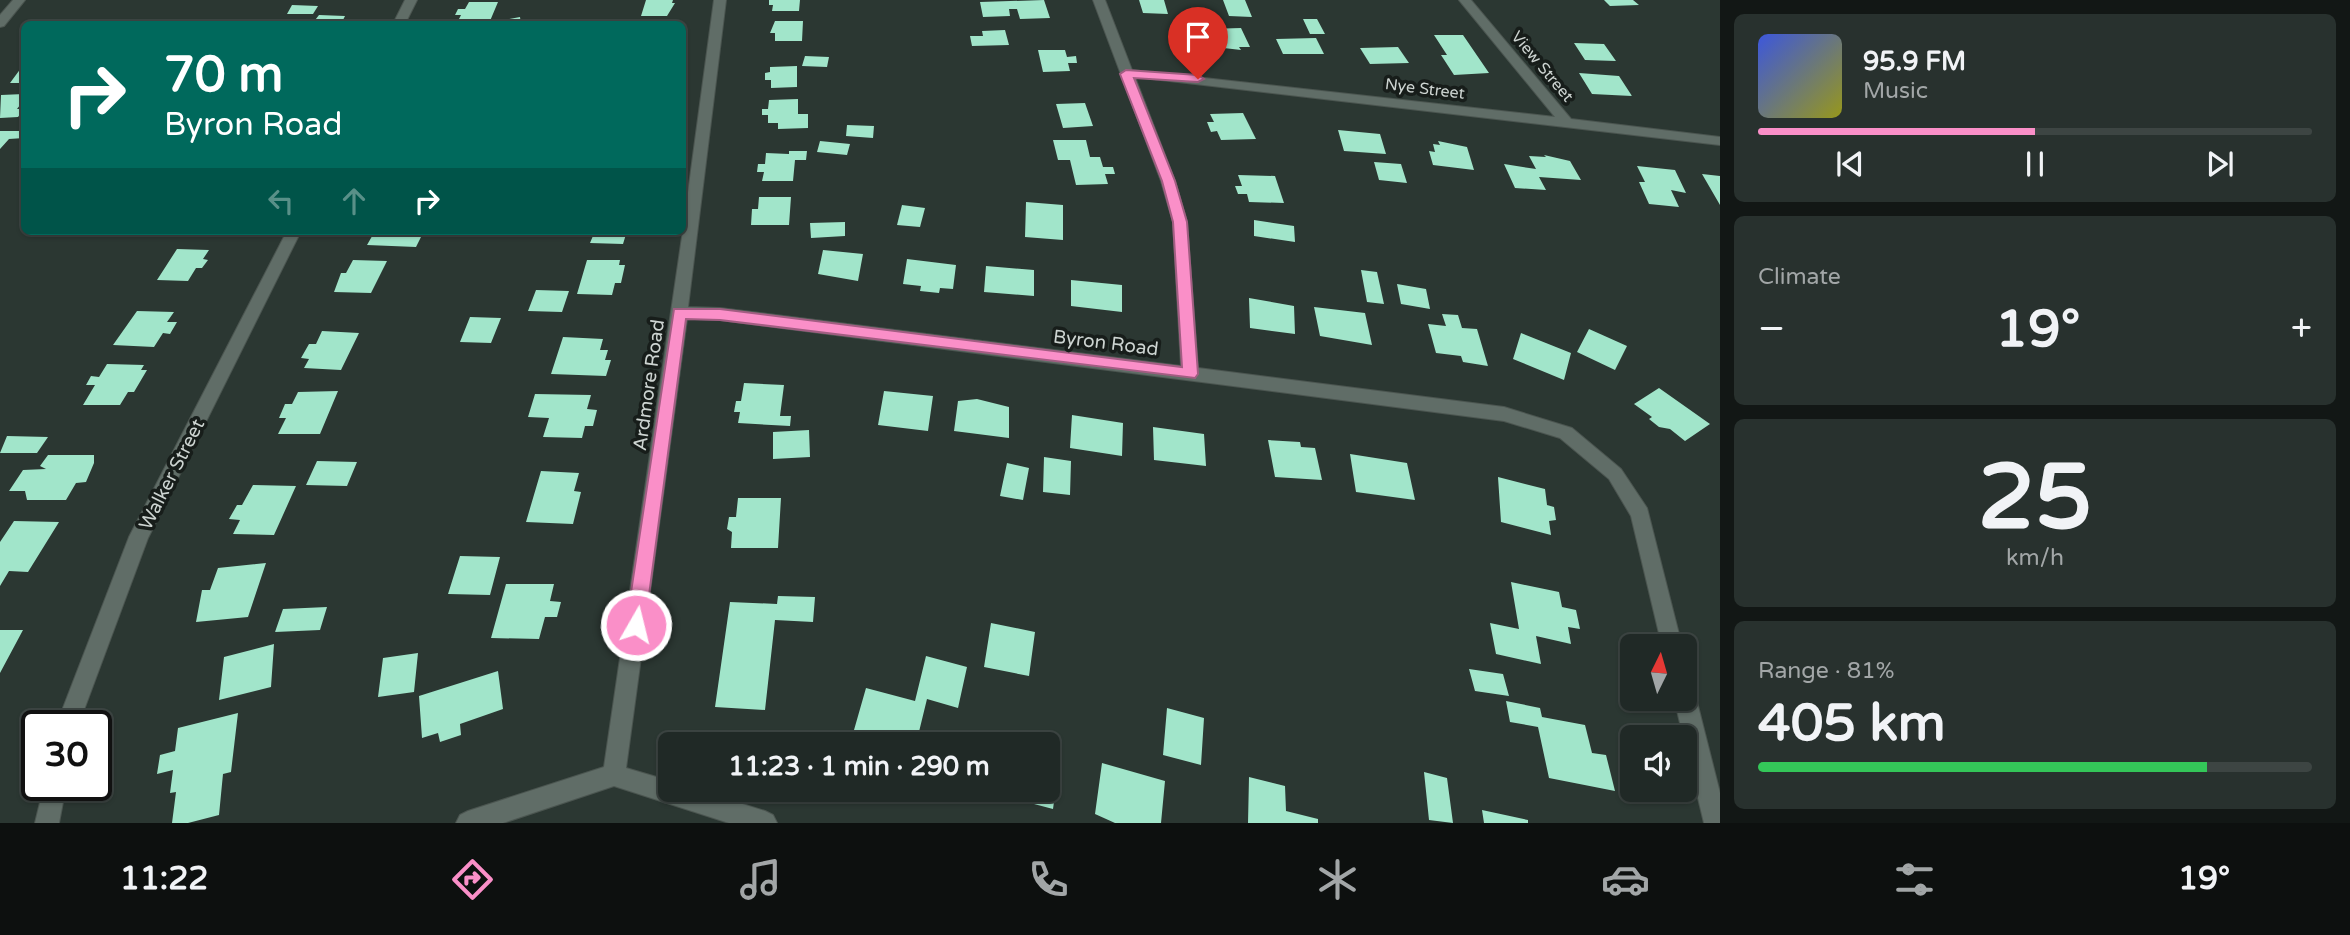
<!DOCTYPE html>
<meta charset="utf-8">
<style>
:root{--surface:#202926;--page:#28312e;--text:#f1f3f6;--muted:#a2a6a7;--line:#3d4543;--accent:#fa8fc8}
body{margin:0;font-family:"Varela Round",sans-serif;background:var(--page);color:var(--text);height:100vh;display:flex;flex-direction:column;font-size:26px;white-space:nowrap}
*{box-sizing:border-box;margin:0}
p{font-size:23px;color:var(--muted)}
.icon{flex:none;width:38px;height:38px;fill:none;stroke:currentColor;stroke-width:2;stroke-linecap:round;stroke-linejoin:round}
.map{position:relative;flex:1;overflow:hidden}
.panel{display:flex;flex-direction:column;gap:14px;padding:14px;background:#121715;width:630px}
.panel>*{flex:none}
.hud{position:absolute;left:21px;top:21px;width:665px;height:214px;border-radius:10px;box-shadow:0 2px 5px #0004,0 0 0 2px var(--line);background:#00695c;color:#fff;overflow:hidden}
.needle{width:46px;rotate:5deg}
.buttons{position:absolute;left:1620px;top:634px;display:grid;gap:14px}
.buttons a{display:grid;place-items:center;width:77px;height:77px;border-radius:10px;background:var(--surface);box-shadow:0 2px 5px #0004,0 0 0 2px var(--line);font-size:35px}
.speed{position:absolute;left:21px;top:710px;display:flex;gap:14px;font-size:35px;font-weight:700;text-align:center}
.speed>*{display:grid;place-content:center;width:91px;height:91px;border-radius:50%;background:var(--surface);box-shadow:0 2px 5px #0004,0 0 0 2px var(--line);line-height:1}
.speed .limit{border:4px solid #111;border-radius:10px;background:#fff;color:#111}
.pin{position:absolute;display:grid;place-items:center;width:60px;height:60px;color:#fff;margin:-72px -30px;border-radius:50% 50% 50% 0;rotate:-45deg;box-shadow:0 0 7px #0007}
.pin .icon{rotate:45deg}
.me{position:absolute;width:77px;margin:-38px;rotate:8deg;stroke-linejoin:round;filter:drop-shadow(0 0 5px #0008)}
.turn{display:flex;align-items:center;gap:24px;height:147px;padding:0 28px;font-size:32px}
.turn .icon{width:91px;height:91px;stroke-width:2.5}
.turn b{display:block;font-size:49px;line-height:60px}
.lanes{display:flex;align-items:center;height:66px;padding:0 28px;background:#0003;justify-content:center;gap:35px;direction:ltr}
.lanes .off{opacity:.35}
.big{font-size:52px;font-weight:700;line-height:1.1}
.panel .widget{flex:1;display:flex;flex-direction:column;justify-content:center;gap:10px;min-width:0;padding:0 24px;border-radius:10px;background:var(--page)}
.panel .dial{align-items:center;gap:0}
.dial b{font-size:91px;line-height:1}
.song{display:flex;align-items:center;gap:21px}
.cover{width:84px;height:84px;border-radius:10px;background:linear-gradient(135deg,hsl(230 70% 55%),hsl(60 70% 35%))}
.played{height:7px;border-radius:4px;background:linear-gradient(90deg,var(--accent) 50%,var(--line) 50%)}
.keys{display:flex;justify-content:space-around;direction:ltr}
.heat{display:flex;justify-content:space-between;align-items:center;font-size:38px;direction:ltr}
.charge{height:10px;border-radius:5px;background:linear-gradient(90deg,#34c759 81%,var(--line) 0)}
.trip{position:absolute;left:658px;top:732px;width:402px;height:70px;border-radius:10px;background:var(--surface);box-shadow:0 2px 5px #0004,0 0 0 2px var(--line);font-weight:700;line-height:70px;text-align:center}
.menu{display:flex;height:112px;justify-content:space-around;align-items:center;background:#0d100f;color:var(--muted)}
.menu .icon{width:49px;height:49px}
.menu .active{color:var(--accent)}
.menu b{font-size:32px;color:var(--text)}
main{display:flex;flex:1;min-height:0}
.map>svg:first-child{display:block}
.building{fill:#a1e5ca}
.lines{fill:none;stroke-linecap:round;stroke-linejoin:round}
.minor-casing{stroke:#4b5550;stroke-width:2}
.minor{fill:#606d67;fill-rule:evenodd}
.route{fill:#fa8fc8;stroke:#a25d82;stroke-width:2}
.labels{text-anchor:middle;stroke-width:7;stroke-linejoin:round;paint-order:stroke}
.far-street-label{font-size:16px;fill:#cdd4d1;stroke:#171d1a}
.street-label{font-size:19px;fill:#cdd4d1;stroke:#171d1a}
</style>
<main>
<div class="map">
<svg width="1720" height="823" viewBox="0 0 1720 823">
<rect width="100%" height="100%" fill="#2b3732"/>
<path class="building" d="M646,0H673L672,3H675L667,16H641Z
M769,0H800L799,11H772L773,5H769Z
M1044,0L1050,18L1020,19L1017,9H1009L1010,16L983,17L980,2Z
M1139,0H1164L1168,14L1143,13Z
M1223,0H1245L1252,17L1229,16Z
M1604,0H1633L1639,5L1610,6Z
M469,2H498L490,21H458L461,15H455L458,9H465Z
M292,5L318,6L313,14H287Z
M319,15L345,16L341,24H312Z
M520,17L521,24H500L499,21Z
M1303,19H1317L1325,34H1310Z
M775,21H803L802,41H775V33H770Z
M1241,28L1250,47H1239L1241,50L1215,47L1207,29Z
M1005,30L1009,45L972,46L970,36H983L982,31Z
M1434,35H1463L1489,73L1454,75L1441,55H1447Z
M1316,38L1324,54H1283L1276,39Z
M1574,43L1604,44L1616,61L1585,60Z
M1398,47L1409,63L1370,64L1360,48Z
M1038,50H1065L1067,57L1076,56L1077,63H1068L1070,71L1043,72Z
M805,56L829,57L827,67L802,66Z
M24,64V83H10Z
M797,66V87L771,88V80H765V73L770,72V67Z
M1579,73L1619,76L1632,96L1592,94Z
M24,94V100L17,109H24L18,117L0,118L1,95Z
M798,99V114H808V128L778,129V123H768V115H762V109H768L769,100Z
M1085,103L1093,126L1063,128L1056,104Z
M1243,113L1256,139L1221,140L1217,131L1211,132L1207,122H1214L1210,114Z
M847,125L874,126L873,138L846,136Z
M1338,130L1380,134L1386,154L1344,151Z
M0,131H24V138L9,139L0,149Z
M1053,140H1086L1090,157H1100L1103,167H1113L1115,174H1105L1108,184L1076,185L1070,160H1058Z
M820,141L850,144L847,155L817,152Z
M1438,141L1467,147L1474,170L1433,165L1429,151L1435,152L1433,144L1440,145Z
M789,151H807L806,160H795L793,181H762L764,172H757L758,164H765L766,153L789,154Z
M1544,155L1570,161L1581,180L1539,177L1546,190L1515,188L1504,164L1536,169L1529,156L1546,157Z
M1374,162L1401,164L1407,183L1379,180Z
M1637,166L1675,170L1686,193L1671,190L1679,207L1649,204L1639,182H1645Z
M1702,174L1720,176V205Z
M1238,175L1275,176L1284,203L1249,202L1247,194H1238L1235,186H1242Z
M759,197H791L789,225H751L752,209H758Z
M1026,202L1063,205V240L1025,237Z
M902,205L925,208L920,227L897,225Z
M1254,220L1294,226L1295,242L1254,236Z
M845,222V236L811,238L810,223Z
M375,231H424L416,247L367,245Z
M595,231H627L623,244L590,243Z
M177,249L209,250L203,259L208,260L202,268H196L188,281L157,280Z
M823,250L863,254L858,281L818,274Z
M907,259L956,265L953,289L940,288L939,293L920,291L921,286L903,284Z
M353,260L387,261L371,293L334,292L341,273H346Z
M587,260H620L619,265H625L621,283H615L612,295L577,294Z
M986,266L1034,270V296L984,292Z
M1361,270L1377,272L1384,304L1367,302Z
M1071,280L1122,285V312L1071,306Z
M1397,284L1426,289L1430,309L1401,304Z
M536,290L569,291L562,312L528,311Z
M1249,298L1294,306L1295,334L1250,328Z
M1314,307L1365,313L1372,345L1320,336Z
M137,311L174,312L167,322H177L170,334L163,333L154,347L113,345Z
M1442,314L1458,315L1462,328L1477,329L1488,366L1463,362L1461,356L1436,353L1428,324L1446,326Z
M470,317L501,318L491,343L460,342Z
M1589,329L1627,346L1615,370L1577,352Z
M322,331L359,333L341,370L304,368L309,359L301,358L309,344H316Z
M1521,333L1571,353L1564,380L1513,359Z
M563,337L603,339L600,350H608L605,360H611L606,376L551,374Z
M107,364L144,365L141,370H147L134,392H128L120,405H83L95,385H86L91,376L99,377Z
M744,383L784,385L780,416H791L790,426L738,423L740,412H734L736,401H741Z
M1659,388L1710,424L1685,441L1670,429L1659,427L1649,419L1652,417L1634,404Z
M338,391L320,434H278L286,418H279L285,404H292L298,392Z
M884,391L933,396L928,431L878,425Z
M535,394L591,395L587,409L597,410L593,426H585L582,438L543,437L549,418L528,417Z
M977,399L1009,407V438L954,431L958,401Z
M1072,415L1123,423L1122,456L1070,448Z
M1153,427L1204,434L1206,466L1154,460Z
M809,430L810,457L773,459V432Z
M7,436L48,437L37,453H0Z
M1268,440L1300,442L1301,447L1315,448L1322,480L1275,477Z
M1350,454L1407,463L1415,500L1356,492Z
M48,455H94V463L86,482L76,483L66,500H27L25,491H9L23,470L46,469L40,466Z
M1044,457L1071,461L1070,495L1043,492Z
M317,461L357,462L347,486L306,485Z
M1007,463L1029,468L1023,500L1000,496Z
M541,471L579,473L574,491L581,492L573,524L526,522Z
M1498,477L1545,489L1547,505L1554,507L1556,520L1549,521L1551,535L1501,522Z
M253,485L296,486L274,535L233,534L240,520L229,519L237,505H242Z
M738,498H781L778,548H731L732,532L727,529L729,517H736Z
M14,521L59,522L28,572L9,571L0,586V542Z
M460,556L500,557L490,595L448,594Z
M266,563L248,617L196,622L202,590H210L218,568Z
M1511,582L1559,592L1562,607L1576,610L1580,629L1568,627L1571,644L1536,636L1541,664L1496,654L1490,623L1519,629Z
M506,584H554L550,601L561,602L557,617H545L539,639L491,638Z
M778,596L815,597L813,622L775,620L765,710L715,707L730,602L777,604Z
M327,607L320,630L275,632L283,609Z
M991,623L1035,632L1029,676L984,667Z
M0,630H23L0,673Z
M274,644L271,687L219,700L224,657Z
M418,653L414,692L378,697L383,658Z
M926,656L967,667L958,708L927,699L916,744H870L852,737L866,688L915,701Z
M1469,669L1503,674L1509,696L1475,691Z
M498,671L503,709L460,724L461,735L440,742L438,733L422,738L419,696Z
M1506,701L1540,708L1542,717L1585,725L1592,753L1606,755L1615,791L1549,778L1538,727L1510,722Z
M1167,708L1204,718L1201,765L1163,755Z
M238,713L231,772L223,774L219,815L188,823H172L176,792L170,793L173,770L157,774L160,755L175,751L178,728Z
M1048,749L1061,752L1053,809L989,792V789H1048Z
M1102,763L1165,781L1161,823H1115L1095,814Z
M1424,772L1447,778L1453,823L1429,820Z
M1249,777L1285,786L1286,811L1318,819V823H1248Z
M1482,810L1528,820V823H1484Z"/>
<g class="lines">
<g class="minor-casing">
<path id="minor" d="M13,0H25L4,26L0,27V15Z
M405,0H417L405,24H393Z
M714,0H726L688,307L720,308L1181,366L1173,222L1161,181L1093,0H1105L1132,70L1555,117L1459,0H1471L1571,119L1720,137V145L1135,77L1175,181L1187,222L1198,368L1504,407L1572,428L1621,469L1647,508L1682,646H1662L1631,516L1609,479L1560,438L1504,421L720,320L687,319L626,768L670,781V789H695L765,811L773,815L777,823H729L614,786L503,823H456L460,815L468,811L604,767L682,237Z
M287,231H301L148,538L78,726H56L129,537Z
M1685,688L1693,691L1696,698L1720,793V823H1704L1674,698H1685Z
M44,786H66L59,823H35Z"/>
</g>
<use href="#minor" class="minor"/>
</g>
<path class="route" d="M1126,70L1198,75L1204,79L1198,82L1134,78L1175,181L1187,222L1198,374L1195,378L720,320L686,319L645,625L642,631L636,634L629,631L626,625L674,309H720L1182,367L1173,222L1162,181L1120,74Z"/>
<g class="labels">
<g class="far-street-label">
<text transform="translate(1543 66) rotate(50)" y="6">View Street</text>
<text transform="translate(1425 88) rotate(7)" y="6">Nye Street</text>
</g>
<g class="street-label">
<text transform="translate(1106 342) rotate(7)" y="7">Byron Road</text>
<text transform="translate(648 385) rotate(-82)" y="7">Ardmore Road</text>
<text transform="translate(171 474) rotate(-63)" y="7">Walker Street</text>
</g>
</g>
</svg>
<div class="buttons">
<a><svg class="needle" viewBox="-14 -14 28 28"><path d="M0-13l5 13h-10z" fill="#e53935"/><path d="M0 13l5-13h-10z" fill="#a2a6a7"/></svg></a>
<a><svg class="icon" aria-label="sound" viewBox="0 0 24 24"><path d="M4 9h4l5-4v14l-5-4H4zM17 9q2 3 0 6"/></svg></a>
</div>
<div class="speed"><div class="limit">30</div></div>
<div class="pin" style="left:1198px;top:79px;background:#d93025"><svg class="icon" aria-label="arrive" viewBox="0 0 24 24"><path d="M6 21V4h12l-3 4 3 4H6"/></svg></div>
<svg class="me" style="left:636px;top:625px" viewBox="-20 -20 40 40"><circle r="17" fill="#fa8fc8" stroke="#fff" stroke-width="3"/><path d="M0-11L8 9 0 5-8 9z" fill="#fff"/></svg>
<div class="trip">11:23 · 1 min · 290 m</div>
<div class="hud">
<div class="turn"><svg class="icon" aria-label="right" viewBox="0 0 24 24"><path d="M7 20v-9h11M14 6l5 5-5 5"/></svg><div><b>70 m</b>Byron Road</div></div>
<div class="lanes"><svg class="icon off" aria-label="left" viewBox="0 0 24 24"><path d="M17 20v-9H6M10 6l-5 5 5 5"/></svg><svg class="icon off" aria-label="ahead" viewBox="0 0 24 24"><path d="M12 20V5M6 11l6-6 6 6"/></svg><svg class="icon" aria-label="right" viewBox="0 0 24 24"><path d="M7 20v-9h11M14 6l5 5-5 5"/></svg></div>
</div>
</div>
<section class="panel">
<div class="widget">
<div class="song"><i class="cover"></i><div><b>95.9 FM</b><p>Music</p></div></div>
<div class="played"></div>
<div class="keys"><svg class="icon" aria-label="previous" viewBox="0 0 24 24"><path d="M18 5L8 12l10 7zM5 5v14"/></svg><svg class="icon" aria-label="pause" viewBox="0 0 24 24"><path d="M8 5v14M16 5v14"/></svg><svg class="icon" aria-label="next" viewBox="0 0 24 24"><path d="M6 5l10 7-10 7zM19 5v14"/></svg></div>
</div>
<div class="widget"><p>Climate</p>
<div class="heat"><a>−</a><b class="big">19°</b><a>+</a></div>
</div>
<div class="widget dial"><b>25</b><p>km/h</p></div>
<div class="widget"><p>Range · 81%</p><b class="big">405 km</b><div class="charge"></div></div>
</section>
</main>
<nav class="menu">
<b>11:22</b>
<svg class="icon active" aria-label="directions" viewBox="0 0 24 24"><path d="M12 3l9 9-9 9-9-9zM9 14v-3h6M13 9l2 2-2 2"/></svg>
<svg class="icon" aria-label="music" viewBox="0 0 24 24"><path d="M9 18V5l10-2v13"/><circle cx="6" cy="18" r="3"/><circle cx="16" cy="16" r="3"/></svg>
<svg class="icon" aria-label="phone" viewBox="0 0 24 24"><path d="M5 4h4l2 5-3 2q2 4 5 5l2-3 5 2v4C11 20 4 13 5 4z"/></svg>
<svg class="icon" aria-label="climate" viewBox="0 0 24 24"><path d="M12 3v18M4 7l16 10M4 17L20 7"/></svg>
<svg class="icon" aria-label="car" viewBox="0 0 24 24"><path d="M5 17H2v-5l4-1 3-4h7l3 4 3 1v5h-3M9 17h6M6 11h13"/><circle cx="7" cy="17" r="2"/><circle cx="17" cy="17" r="2"/></svg>
<svg class="icon" aria-label="filters" viewBox="0 0 24 24"><path d="M4 7h16M4 17h16"/><circle cx="9" cy="7" r="2"/><circle cx="15" cy="17" r="2"/></svg>
<b>19°</b>
</nav>
